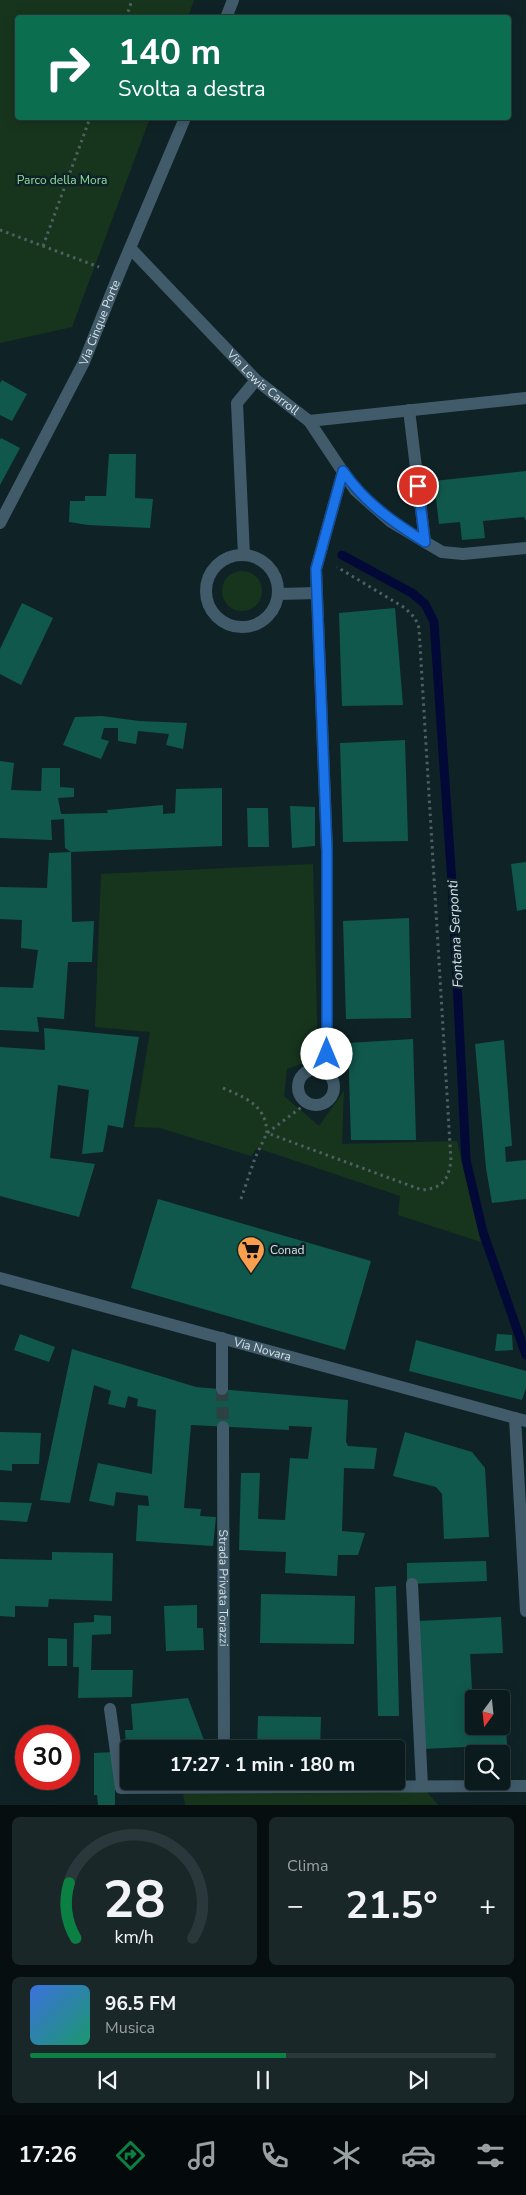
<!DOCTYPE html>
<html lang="it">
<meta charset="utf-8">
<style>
:root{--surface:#0b1a1c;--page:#192729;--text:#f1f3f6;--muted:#9aa1a3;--line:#2b383b;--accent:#0b8043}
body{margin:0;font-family:"Nunito Sans",sans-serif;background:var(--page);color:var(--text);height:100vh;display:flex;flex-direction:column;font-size:19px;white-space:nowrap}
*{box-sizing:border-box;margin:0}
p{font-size:16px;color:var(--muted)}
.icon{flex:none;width:28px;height:28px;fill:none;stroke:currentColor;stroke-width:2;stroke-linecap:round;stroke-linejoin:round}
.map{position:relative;height:1805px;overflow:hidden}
.side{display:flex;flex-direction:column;gap:12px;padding:12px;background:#060e0f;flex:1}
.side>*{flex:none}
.banner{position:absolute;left:15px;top:15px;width:496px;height:105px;border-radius:5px;box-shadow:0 2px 12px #0003,0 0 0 1px var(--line);background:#0b6e4f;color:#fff;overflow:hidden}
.needle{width:32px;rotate:195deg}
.tools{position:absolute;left:465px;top:1690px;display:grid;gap:10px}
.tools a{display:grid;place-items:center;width:45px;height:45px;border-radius:5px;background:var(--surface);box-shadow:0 2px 12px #0003,0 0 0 1px var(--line);font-size:25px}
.speed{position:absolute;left:15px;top:1725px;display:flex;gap:10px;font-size:25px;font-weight:700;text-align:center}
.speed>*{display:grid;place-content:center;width:65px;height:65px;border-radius:50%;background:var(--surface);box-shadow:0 2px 12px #0003,0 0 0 1px var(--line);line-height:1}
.speed .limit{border:8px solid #d22;background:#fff;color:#111}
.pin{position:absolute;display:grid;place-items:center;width:42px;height:42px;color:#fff;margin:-21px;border:2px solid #fff;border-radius:50%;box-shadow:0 1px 5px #0007}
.me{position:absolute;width:55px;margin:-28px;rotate:0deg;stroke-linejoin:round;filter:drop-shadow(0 0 4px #0008)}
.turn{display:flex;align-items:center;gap:18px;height:105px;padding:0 20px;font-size:22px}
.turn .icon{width:65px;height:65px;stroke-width:2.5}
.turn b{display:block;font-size:35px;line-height:42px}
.big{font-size:38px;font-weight:700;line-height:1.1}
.side .widget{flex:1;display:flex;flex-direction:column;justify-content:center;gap:8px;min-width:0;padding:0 18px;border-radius:8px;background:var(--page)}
.side .dial{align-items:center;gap:0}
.dial svg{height:130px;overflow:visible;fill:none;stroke:var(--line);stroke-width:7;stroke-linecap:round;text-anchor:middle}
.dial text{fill:var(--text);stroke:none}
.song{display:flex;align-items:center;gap:15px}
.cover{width:60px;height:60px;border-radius:8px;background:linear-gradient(135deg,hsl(220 70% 55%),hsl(160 70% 35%))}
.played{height:5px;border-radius:2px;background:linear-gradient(90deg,var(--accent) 55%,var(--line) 55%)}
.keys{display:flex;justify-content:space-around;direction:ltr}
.heat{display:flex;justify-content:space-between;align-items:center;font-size:28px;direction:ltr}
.side .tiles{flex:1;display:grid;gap:12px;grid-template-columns:1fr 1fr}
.widget:last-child{grid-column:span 2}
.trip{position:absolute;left:120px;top:1740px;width:285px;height:50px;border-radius:5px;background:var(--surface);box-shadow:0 2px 12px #0003,0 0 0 1px var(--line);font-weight:700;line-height:50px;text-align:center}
.tabs{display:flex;height:80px;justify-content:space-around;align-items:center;background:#040a0b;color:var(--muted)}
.tabs .icon{width:35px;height:35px}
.tabs .current{color:var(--accent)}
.tabs b{font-size:22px;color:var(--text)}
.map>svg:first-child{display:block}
.green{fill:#17351d}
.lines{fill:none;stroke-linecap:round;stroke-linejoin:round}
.stream{stroke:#030936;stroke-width:9}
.building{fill:#11584c}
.minor-tunnel{stroke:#2d4042;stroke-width:12;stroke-dasharray:12 6;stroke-linecap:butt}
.path{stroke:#4f6063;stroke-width:3;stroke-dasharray:2.5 4;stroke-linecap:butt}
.service{stroke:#425b6b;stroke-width:12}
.minor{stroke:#425b6b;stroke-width:12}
.route-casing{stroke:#114b97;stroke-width:12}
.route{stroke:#1a73e8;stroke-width:9}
.labels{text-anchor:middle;stroke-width:5;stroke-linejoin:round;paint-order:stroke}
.park-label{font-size:12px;fill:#91df9f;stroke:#0f2326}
.street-label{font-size:12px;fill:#d6e2e4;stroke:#0f2326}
.poi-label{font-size:12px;fill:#d6e2e4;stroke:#0f2326;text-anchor:start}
.water-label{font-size:14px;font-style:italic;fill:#d9e0f0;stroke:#0f2326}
</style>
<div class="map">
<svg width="526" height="1805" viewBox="0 0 526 1805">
<rect width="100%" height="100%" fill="#0f2326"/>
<path class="green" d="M0,0H194L188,17L18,18V118H150L72,327L0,343Z
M222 591a20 20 0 1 1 40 0a20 20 0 1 1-40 0Z
M313,864L318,1058L287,1069L284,1096L319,1126L344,1091L342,1144L457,1141L481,1242L398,1215L400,1196L257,1148L251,1156L160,1128L134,1127L150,1032L95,1027L101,874Z
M422,1786L438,1805H185L182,1787Z"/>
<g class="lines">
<path class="stream" d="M342,555L412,593L425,604L434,622L452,883L466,1160L483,1232L526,1355"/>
</g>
<path class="building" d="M2,380L27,394L12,421L0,415V383Z
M1,438L20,448L0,485V440Z
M109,454H136L135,498L153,499L150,528L88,525L69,522L70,501H85V496H106Z
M526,471V521L524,517L483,521L485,538L462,540L460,522L439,524L434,481Z
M22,603L53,618L21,685L0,674V649Z
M395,608L403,705L342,706L339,613Z
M102,716L139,721L187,723L183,749L166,745L169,734L138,731L136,744L118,741V728H104L101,739L109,741L101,759L63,745L75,717Z
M405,740L408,841L343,842L340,743Z
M0,761L14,763L11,790L41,791L42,768H60V787L74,788V797L58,798L61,814L108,813L107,810L163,805V814L175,813L176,789L222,788V846L71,852L65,848L64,819L51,820L52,840L0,838Z
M290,806L315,807V846L292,848Z
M247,808H268L269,847H248Z
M71,852L72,922L94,921L92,962H68L64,1019L37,1017L39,1032L0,1030V987L33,988L38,950L21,948L22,920L0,919V887L47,888L49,853Z
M526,862V909L517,911L511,864Z
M409,918L411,1018L346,1019L343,921Z
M44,1028L139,1037L123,1128L108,1125L103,1152L82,1154L89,1090L58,1085L50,1158L95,1164L79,1217L0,1196V1047L45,1050Z
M413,1039L416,1140H351L348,1043Z
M504,1040L512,1146L505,1147L506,1162L526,1160V1199L492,1203L486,1168L475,1044Z
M158,1199L371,1261L345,1350L131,1288Z
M20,1334L55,1347L49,1362L14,1350Z
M497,1334L512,1335L513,1350L495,1351Z
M416,1340L526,1371V1388L522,1400L409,1371Z
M72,1349L196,1387L348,1400L346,1442L348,1446L377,1448L374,1469L344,1468L342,1531L365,1533L358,1555H338L337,1576L285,1573L286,1552L239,1550L241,1473H260L258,1519L285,1520L290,1458L308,1459L312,1427L289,1426V1430L191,1425L184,1508L201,1509L200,1516L216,1517L213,1546L136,1541L138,1505L149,1506L148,1496L116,1492L114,1506L89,1501L98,1463L152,1474L156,1410L137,1406L138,1399L128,1396L125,1408L108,1404L111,1391L94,1385L70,1503L40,1500Z
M0,1432L41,1433L39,1464H12V1471L0,1470Z
M405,1432L472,1452L485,1468L489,1537L444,1539L442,1494L436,1487L393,1476Z
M0,1502L32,1503L27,1522L0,1520Z
M52,1552L113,1553L112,1601L49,1599L48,1607L15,1606V1617L0,1616V1559L52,1560Z
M486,1561L487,1581L407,1584V1563Z
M396,1586L399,1716H378L375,1587Z
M261,1594L355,1596L354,1644L260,1643Z
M197,1605V1628H203L204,1650L166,1651L164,1606Z
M94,1615L111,1616V1634L92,1635L91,1670H133L132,1697L78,1698L79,1667H73L74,1623L94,1622Z
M501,1617L503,1653L470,1654L474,1726H501V1709H505L507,1745L423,1749L418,1621Z
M48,1638L67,1639V1666H48Z
M188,1698L204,1740L169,1743L170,1749H129V1760H127L125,1730H133L131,1704Z
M258,1716L321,1717L320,1749H257Z
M115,1752V1805H98L97,1795H94V1753Z"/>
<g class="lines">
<path class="minor-tunnel" d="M222,1389L223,1427"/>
<path class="path" d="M126,18L132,0
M0,230L99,267
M43,246L90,118
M223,1088C246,1098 266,1105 267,1133L422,1190C442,1188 448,1181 451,1161L419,628L415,618L405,608L337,567
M241,1199L255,1158L267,1133L307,1103"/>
<path class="service" d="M206 591a36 36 0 1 1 72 0a36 36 0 1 1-72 0Z
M244,555L237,403L256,380
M279,594L317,593"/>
<g class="minor">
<path d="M226,18L233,0"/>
<path id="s1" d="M131,249L256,380L309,421L526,398"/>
<path d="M409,410L425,542"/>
<path d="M309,421L355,490L390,521L425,542L442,552L463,554L526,548"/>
<path id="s2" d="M0,523L84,362L119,274L185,118"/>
<circle cx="316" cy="1087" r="18"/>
<path d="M327,1072V851L316,569L343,471"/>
<path id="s3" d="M0,1278L526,1421"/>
<path d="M222,1338V1389"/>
<path d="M515,1418L526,1611"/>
<path id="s4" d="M223,1427L224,1749"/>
<path d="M412,1584L422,1786"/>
<path d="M110,1709L121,1788L526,1786"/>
</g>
</g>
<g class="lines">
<g class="route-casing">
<path id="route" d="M327,1054V851L316,569L343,471C365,503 393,522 425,542L418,486"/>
</g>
<use href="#route" class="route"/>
</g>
<defs>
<g id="supermarket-pin" transform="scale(1.4375)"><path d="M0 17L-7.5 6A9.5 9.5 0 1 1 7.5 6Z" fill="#f99f4d" stroke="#0f2326"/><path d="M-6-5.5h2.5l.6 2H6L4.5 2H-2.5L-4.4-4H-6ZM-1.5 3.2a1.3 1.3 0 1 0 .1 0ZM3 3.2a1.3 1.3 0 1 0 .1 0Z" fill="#111"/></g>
</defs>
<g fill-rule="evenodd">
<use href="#supermarket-pin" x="251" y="1250"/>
</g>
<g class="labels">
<g class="park-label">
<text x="62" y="184">Parco della Mora</text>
</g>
<g class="street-label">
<text dy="4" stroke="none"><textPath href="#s2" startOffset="224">Via Cinque Porte</textPath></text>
<text dy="4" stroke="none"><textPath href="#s1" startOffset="188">Via Lewis Carroll</textPath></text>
<text dy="4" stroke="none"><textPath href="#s3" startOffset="272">Via Novara</textPath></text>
<text dy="4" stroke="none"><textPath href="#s4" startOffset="161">Strada Privata Torazzi</textPath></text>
</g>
<g class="poi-label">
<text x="270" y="1254">Conad</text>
</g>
<g class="water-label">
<text transform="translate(455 934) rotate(-93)" y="5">Fontana Serponti</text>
</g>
</g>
</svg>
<div class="tools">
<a><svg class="needle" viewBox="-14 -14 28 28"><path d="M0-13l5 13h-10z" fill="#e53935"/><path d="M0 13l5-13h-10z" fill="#9aa1a3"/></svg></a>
<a><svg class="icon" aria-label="search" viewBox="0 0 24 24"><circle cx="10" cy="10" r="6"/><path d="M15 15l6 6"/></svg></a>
</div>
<div class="speed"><div class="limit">30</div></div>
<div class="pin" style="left:418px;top:486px;background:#d93025"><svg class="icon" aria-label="arrive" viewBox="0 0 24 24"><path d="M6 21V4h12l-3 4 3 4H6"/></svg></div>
<svg class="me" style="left:327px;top:1054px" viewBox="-20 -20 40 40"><circle r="19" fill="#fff"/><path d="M0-13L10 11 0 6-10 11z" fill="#1a73e8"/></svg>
<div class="trip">17:27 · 1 min · 180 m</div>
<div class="banner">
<div class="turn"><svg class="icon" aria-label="right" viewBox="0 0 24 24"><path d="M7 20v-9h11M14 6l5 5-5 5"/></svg><div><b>140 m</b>Svolta a destra</div></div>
</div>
</div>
<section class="side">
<div class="tiles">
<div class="widget dial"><svg viewBox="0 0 100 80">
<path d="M14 69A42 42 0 1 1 86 69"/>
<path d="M14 69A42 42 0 0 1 10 35" stroke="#0b8043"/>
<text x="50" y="56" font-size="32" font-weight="700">28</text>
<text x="50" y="72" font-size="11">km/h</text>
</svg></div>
<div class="widget"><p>Clima</p>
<div class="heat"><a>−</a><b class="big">21.5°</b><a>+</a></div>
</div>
<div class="widget">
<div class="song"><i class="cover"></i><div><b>96.5 FM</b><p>Musica</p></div></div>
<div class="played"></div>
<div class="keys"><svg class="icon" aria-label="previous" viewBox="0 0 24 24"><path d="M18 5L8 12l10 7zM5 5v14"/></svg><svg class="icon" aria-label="pause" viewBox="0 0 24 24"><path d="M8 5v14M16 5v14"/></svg><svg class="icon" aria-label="next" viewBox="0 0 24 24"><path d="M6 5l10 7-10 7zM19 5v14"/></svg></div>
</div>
</div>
</section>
<nav class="tabs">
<b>17:26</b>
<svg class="icon current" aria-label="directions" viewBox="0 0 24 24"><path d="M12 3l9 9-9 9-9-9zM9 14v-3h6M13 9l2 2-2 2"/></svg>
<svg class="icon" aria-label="music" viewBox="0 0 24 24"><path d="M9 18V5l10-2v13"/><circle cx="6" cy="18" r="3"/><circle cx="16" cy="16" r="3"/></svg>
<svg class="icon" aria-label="phone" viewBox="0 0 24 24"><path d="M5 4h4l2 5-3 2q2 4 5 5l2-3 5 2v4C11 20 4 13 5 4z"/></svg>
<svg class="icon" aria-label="climate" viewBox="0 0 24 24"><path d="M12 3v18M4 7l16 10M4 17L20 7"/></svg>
<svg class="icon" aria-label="car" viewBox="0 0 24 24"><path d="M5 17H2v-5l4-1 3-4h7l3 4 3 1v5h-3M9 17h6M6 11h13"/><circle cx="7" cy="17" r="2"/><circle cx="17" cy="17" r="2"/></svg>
<svg class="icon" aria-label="filters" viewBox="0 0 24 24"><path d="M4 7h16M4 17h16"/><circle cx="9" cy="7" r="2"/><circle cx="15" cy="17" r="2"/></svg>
</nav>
